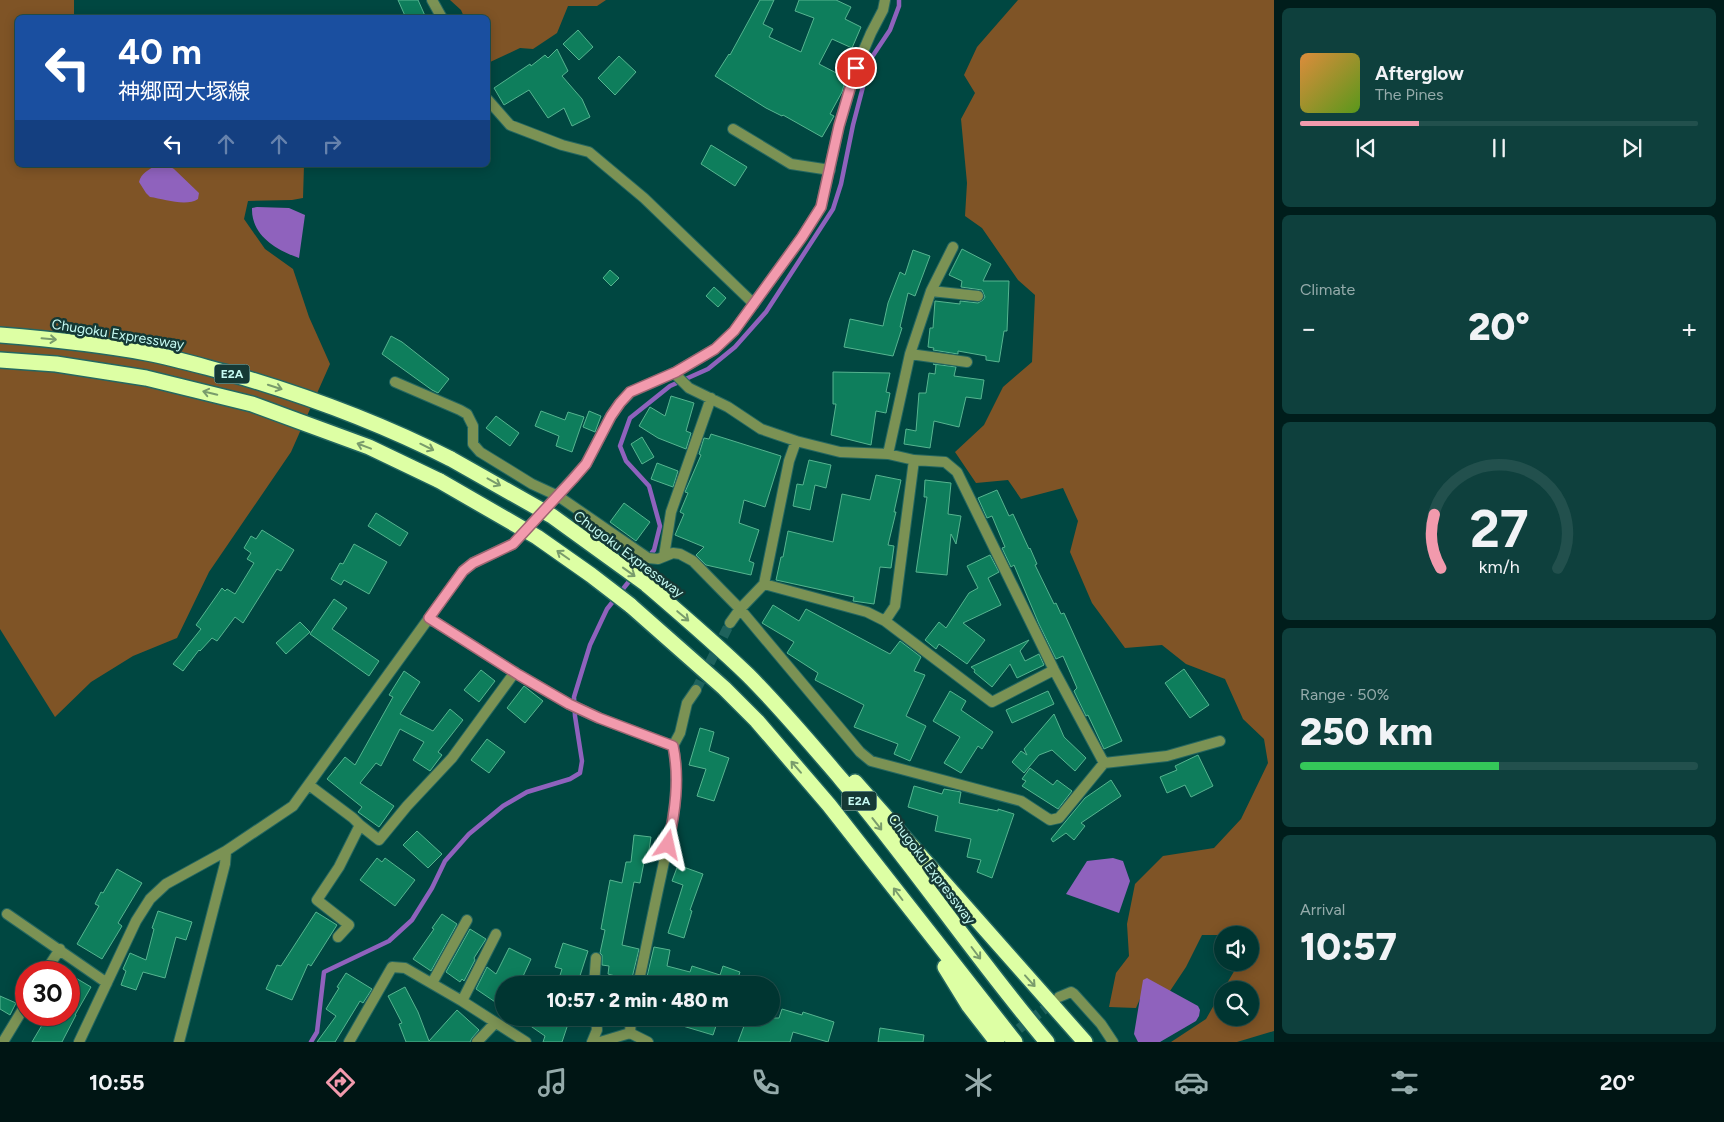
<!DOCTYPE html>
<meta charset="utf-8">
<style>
:root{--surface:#003531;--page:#0e403d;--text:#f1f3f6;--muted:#95abab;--line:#22504d;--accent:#f29aad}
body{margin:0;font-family:Figtree,"Noto Sans JP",sans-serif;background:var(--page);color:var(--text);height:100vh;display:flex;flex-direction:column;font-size:19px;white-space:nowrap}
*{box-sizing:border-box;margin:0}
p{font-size:16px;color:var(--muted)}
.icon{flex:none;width:28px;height:28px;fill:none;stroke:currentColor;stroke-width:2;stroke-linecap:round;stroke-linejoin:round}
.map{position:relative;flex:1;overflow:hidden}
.drawer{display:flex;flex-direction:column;gap:8px;padding:8px;background:#001d1b;width:450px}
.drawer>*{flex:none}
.top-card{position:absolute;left:15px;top:15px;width:475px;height:152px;border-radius:8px;box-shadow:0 2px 12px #0003,0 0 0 1px var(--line);background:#1a4fa0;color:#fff;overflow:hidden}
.fabs{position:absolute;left:1214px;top:926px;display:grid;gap:10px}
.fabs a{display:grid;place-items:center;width:45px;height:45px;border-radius:50%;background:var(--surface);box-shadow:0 2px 12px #0003,0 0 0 1px var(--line);font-size:25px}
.speed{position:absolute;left:15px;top:961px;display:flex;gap:10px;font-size:25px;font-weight:700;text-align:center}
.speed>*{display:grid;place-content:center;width:65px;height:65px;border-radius:50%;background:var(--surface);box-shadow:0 2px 12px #0003,0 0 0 1px var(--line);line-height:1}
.speed .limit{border:8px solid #d22;background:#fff;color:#111}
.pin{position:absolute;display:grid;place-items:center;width:42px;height:42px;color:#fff;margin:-21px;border:2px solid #fff;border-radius:50%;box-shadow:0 1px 5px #0007}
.me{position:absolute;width:55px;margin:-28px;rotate:11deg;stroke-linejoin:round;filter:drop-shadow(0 0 4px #0008)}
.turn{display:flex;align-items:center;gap:18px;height:105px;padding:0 20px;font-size:22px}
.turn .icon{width:65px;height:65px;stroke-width:2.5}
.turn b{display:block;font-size:35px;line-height:42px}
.lanes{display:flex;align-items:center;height:48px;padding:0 20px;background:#0003;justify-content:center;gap:25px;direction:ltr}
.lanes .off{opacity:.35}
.big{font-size:38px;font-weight:800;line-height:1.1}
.drawer .widget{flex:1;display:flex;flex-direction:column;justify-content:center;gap:8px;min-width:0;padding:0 18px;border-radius:8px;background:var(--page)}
.drawer .dial{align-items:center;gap:0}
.dial svg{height:130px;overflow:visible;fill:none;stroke:var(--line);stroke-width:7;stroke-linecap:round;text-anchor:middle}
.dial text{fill:var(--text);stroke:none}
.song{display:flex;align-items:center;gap:15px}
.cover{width:60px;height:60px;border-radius:8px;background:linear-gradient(135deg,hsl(30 70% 55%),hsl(90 70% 35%))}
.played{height:5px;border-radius:2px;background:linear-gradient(90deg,var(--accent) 30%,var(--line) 30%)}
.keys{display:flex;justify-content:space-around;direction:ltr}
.heat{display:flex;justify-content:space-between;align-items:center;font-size:28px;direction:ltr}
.charge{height:8px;border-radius:4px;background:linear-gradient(90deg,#34c759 50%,var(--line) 0)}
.trip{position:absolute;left:495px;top:976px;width:285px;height:50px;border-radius:25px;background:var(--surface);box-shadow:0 2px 12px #0003,0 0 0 1px var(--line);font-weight:800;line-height:50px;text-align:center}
.tabs{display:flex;height:80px;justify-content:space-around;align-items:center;background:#001514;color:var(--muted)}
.tabs .icon{width:35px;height:35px}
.tabs .active{color:var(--accent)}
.tabs b{font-size:22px;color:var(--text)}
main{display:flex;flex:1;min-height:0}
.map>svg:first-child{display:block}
.green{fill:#7f5426}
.water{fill:#8f62bd}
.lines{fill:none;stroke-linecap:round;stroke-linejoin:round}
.stream{stroke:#8f62bd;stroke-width:4.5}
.building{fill:#0e7e5c;stroke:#56b590}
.street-tunnel{stroke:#1e625c;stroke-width:10;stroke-dasharray:10 5;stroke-linecap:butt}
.street-casing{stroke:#246761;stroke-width:12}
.highway-casing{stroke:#246761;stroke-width:18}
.street{stroke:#7b9254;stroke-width:10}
.highway{stroke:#ddffa4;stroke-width:15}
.highway-bridge-casing{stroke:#246761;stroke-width:18;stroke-linecap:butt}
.highway-bridge{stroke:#ddffa4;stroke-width:15}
.oneway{stroke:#799c6c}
.route-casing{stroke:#9d6470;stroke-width:12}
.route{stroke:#f29aad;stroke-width:9}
.labels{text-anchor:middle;stroke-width:5;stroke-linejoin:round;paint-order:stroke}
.shield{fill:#153935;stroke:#91c0b9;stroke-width:1}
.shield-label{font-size:12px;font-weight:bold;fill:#c6faf2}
.street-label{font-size:14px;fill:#c6faf2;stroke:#153935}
</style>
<main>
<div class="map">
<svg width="1274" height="1042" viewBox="0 0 1274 1042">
<rect width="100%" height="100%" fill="#004741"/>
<path class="green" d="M0,0H74V17L18,18V165H304L303,198L292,200L248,201L244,219L265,249L293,269L309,317L330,364L291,452L209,572L177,638L133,656L91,682L55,717L0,629Z
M450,0H606L597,6H568L557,33L533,49L520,48L488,63V18L464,17L461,10Z
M1018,0H1274V1031L1237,1042H1171L1206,1019L1222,991V1018H1250V990H1223L1239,963L1250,962V935H1202L1186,967L1170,991L1143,992L1136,1008L1109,1007L1116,973L1129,956L1127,924L1135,884L1163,856L1214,848L1241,819L1268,763L1264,739L1243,719L1225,679L1186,664L1162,645L1125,648L1092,603L1070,552L1078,521L1063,488L1021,499L1008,480L976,483L955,452L984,425L1003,387L1032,362L1035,295L1018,280L982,228L965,216L967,183L961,119L975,93L964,75L977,47Z"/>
<path class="water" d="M156,165H167L174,169L199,193L198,199C186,207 164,199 150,197L146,193L139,182C141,173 149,170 156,165Z
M257,207L289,208L305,215L299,258C276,250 251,235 252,208Z
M1113,858L1123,861L1130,881L1119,913L1066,894L1087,861Z
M1147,978L1198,1006L1200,1010L1199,1016L1196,1021L1160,1042H1138L1134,1034L1143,980Z"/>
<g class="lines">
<path class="stream" d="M311,1042L317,1032L324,972L389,941L412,920L432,888L445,861L469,834L503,806L527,792L570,779L580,773L582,761L575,716L574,697L590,645L607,609L654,550L660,526L649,486L626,461L620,446L630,418L670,386L708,369L735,347L766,312L833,209L841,184L853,125L870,60L890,30L899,6V0"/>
</g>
<path class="building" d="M398,0H418L426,18H406Z
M760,0H774L763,24L773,29L769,37L801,52L814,18L795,11L799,0H836L851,7L845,19L861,27L852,48L832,39L819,64L846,78L842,92L830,114L834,116L822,137L783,115L782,116L766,108L715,76L729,54L730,55Z
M578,30L593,47L579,60L563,44Z
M557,49L568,71L562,76L582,99L590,117L572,126L564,108L548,118L529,90L504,105L494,88L530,64L531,66L545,55L548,58Z
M619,56L636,72L615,95L598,78Z
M711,145L747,167L735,186L701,164Z
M962,249L991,264L983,281H1009L1007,331H1004L999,362L986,360V356L958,351V354L933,350L934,348L928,347L930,328H933L935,301L960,304V301L978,303L983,300L985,297L982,290L961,287L962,281L949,275Z
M913,250L930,256L915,296L908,293L900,327L902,328L893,356L844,347L850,319L883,326L888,303L900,272L905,275Z
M610,270L619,278L611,286L603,278Z
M714,287L726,298L718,307L706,296Z
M391,336L402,342L449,379L438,393L432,390L382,354Z
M933,364L956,367L954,376L984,380L981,399L966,397L959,427L934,421L930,448L904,444L906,429L916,431L919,393H926L929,373L935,374L936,365Z
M833,372L890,373L886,392L890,393L886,413L876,411L871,445L831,435L836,404H833Z
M671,396L694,403L686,431L691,433L686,449L658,438L639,426L650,407L665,416Z
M541,411L565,420L568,412L584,417L572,452L556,446L559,436L535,426Z
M589,411L601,416L595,432L583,427Z
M496,416L519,433L510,446L486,428Z
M711,434L781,456L765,507L744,500L739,523L759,530L749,561L754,563L751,575L706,565L696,555L704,547L675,535L684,514L680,512L688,493L685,492L701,455L699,454L704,438L709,439Z
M642,437L654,457L642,464L631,444Z
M809,460L831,465L826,488L815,485L810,510L793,506L797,484L803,485Z
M657,463L678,471L673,487L651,479Z
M876,475L901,480L894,512H896L888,545L894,546L891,568L880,567L874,604L853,601L854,597L776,580L781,557H783L788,531L833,542L842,494L870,500Z
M925,480L951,483L948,514L961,516L956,544L951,534L947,575L916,572L927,497H924Z
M997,490L1009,516L1013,514L1029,549L1030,548L1037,564L1035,565L1054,604L1056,603L1061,614L1064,613L1122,741L1104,749L1088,715L1086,716L1074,691L1077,688L1063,656L1056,659L1039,624L1014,565L1011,567L1002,548L1005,547L992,516L987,518L978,498Z
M624,503L650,522L636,541L610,522Z
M376,513L408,533L400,546L368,526Z
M262,530L294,550L281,571L277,569L243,623L235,617L217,641L212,638L200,651L199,650L183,671L173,664L201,629L196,625L222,588L225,591L227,589L235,594L254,563L247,559L251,553L244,548L251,536L256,539Z
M354,544L387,562L369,594L344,580L341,585L331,579L340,563L343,564Z
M990,555L999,572L988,578L1001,605L963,623L985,640L967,664L939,644L936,649L925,640L939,622L946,628L969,593L978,588L967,566Z
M334,599L347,608L332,629L379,661L369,676L310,634Z
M773,605L799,621L806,609L890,654L900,641L921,657L914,671L925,675L906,716L926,726L910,761L894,754L898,744L854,727L864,705L815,680L818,673L787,653L794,642L762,623Z
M300,622L310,632L286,654L276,643Z
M1029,640L1020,651L1025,661L1039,654L1044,665L1042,666L1017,678L1010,664L992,687L974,672L975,670L971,667Z
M1184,669L1209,705L1190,718L1165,683Z
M481,670L495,681L479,702L464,690Z
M404,671L420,682L400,714L433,731L450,709L463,720L438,752L442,755L430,771L413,760L424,742L400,729L381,766L376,763L360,783L394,806L379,827L358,812L362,807L327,779L345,757L355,765L393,697L389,695Z
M524,686L543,701L525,723L507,708Z
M950,691L966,701L961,710L993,732L982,749L978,746L961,773L944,763L960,737L933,721Z
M1048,691L1054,704L1012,723L1006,710Z
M1054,714L1064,737L1086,758L1075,771L1052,750L1039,755L1024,773L1012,762L1021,751L1027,755L1024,749Z
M700,728L714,732L709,751L729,758L714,801L697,796L706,769L689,765Z
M487,739L505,752L489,773L471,760Z
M1198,755L1213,786L1191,797L1185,785L1167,793L1160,777L1177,770L1175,766Z
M1030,768L1053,785L1057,780L1072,791L1058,809L1022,786L1026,781L1022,779Z
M1111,780L1121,796L1081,823L1085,826L1074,840L1066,833L1053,842L1051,839L1085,798Z
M914,786L942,794L944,789L961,792L959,803L998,811V809L1014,814L992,878L977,872L981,860L967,857L971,839L935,831L938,816L908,807Z
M417,831L442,854L428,868L403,845Z
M634,835L651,837L648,857H645L640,883L634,882L622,945L639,949L632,978H631L630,980L608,974L609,966L602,965V955L600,953L605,930L601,929L610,880L622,883L626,862H631Z
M377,858L382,862L385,858L415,880L395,906L360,880Z
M678,865L703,874L690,910L692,911L684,938L668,933L683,885L672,881Z
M117,869L142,883L118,923L122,926L102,959L77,944L99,906L95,904L101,892L103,893Z
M158,911L192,922L186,940L176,937L165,978L143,972L136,990L121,985L126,971L123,969L130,953L146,960L154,929L152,928Z
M316,912L337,925L311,966L308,964L292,1000L266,989L277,965L281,966Z
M442,914L457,924L431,971L413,959L434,929L432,928Z
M470,929L486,939L474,958L475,960L464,981L462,979L460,982L446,972Z
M563,943L588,951L577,985H557L562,969L555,967Z
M654,947L670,950L667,966L690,972L692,966L720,975L723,966L740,972L737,981L742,983V985H664L646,981Z
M509,948L531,959L519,985H504V1008L476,989L487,967L496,974Z
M346,973L372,989L363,1003L360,1001L335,1042H317L336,1016L326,1009L339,988L337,987Z
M69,974L91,987L75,1015H76L64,1038L62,1042H32L48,1015H69Z
M405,987L418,1012L429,1041L457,1010L479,1030L472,1038L470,1042H406L399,1024L402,1023L388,996Z
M0,996L16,1003L10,1015L0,1009Z
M782,1009L802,1015L803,1012L834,1022L828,1042L793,1032L790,1042H738L747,1018H779Z
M519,1018H570L562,1042H543L545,1036Z
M666,1018H710L718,1020L713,1035L666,1021Z
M880,1028L924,1035L923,1042H878Z"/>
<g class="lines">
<path class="street-tunnel" d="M696,690L730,623
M1007,1038L1055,1001"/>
<g class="street-casing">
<path id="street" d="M432,0L442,18
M488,100L510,125L562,145L589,152L644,198L754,304
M733,129L791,164L830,170
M931,291L978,296
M910,354L967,362
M676,372L678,377L689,388L728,407L761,429L796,441L840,452L888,454L914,460L895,606L885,621
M395,382L460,410L467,414L473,426V444L480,452L532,484L558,496L648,558L658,559L673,553L680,554L693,561L740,609L860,752L871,761L1021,801L1050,820L1059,818L1104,763L1167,756L1220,741
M888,454L910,354L931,291L953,247
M914,460L945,462L957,472L1054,670L1104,763
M664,556L671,512L711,398
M764,584L789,461L796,441
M429,618L519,675L569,704L599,718L673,746C682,790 670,833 661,876C653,912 646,949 638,985
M730,623L740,609L764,584L867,612L885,621L992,702L1054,670
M673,746L680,733L687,703L696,690
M309,785L353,818L360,825L339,867L317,900L349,925L338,937
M360,825L379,840L407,806L452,758L515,672
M7,914L107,983
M496,934L462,1001L526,1042
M45,972L60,949
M432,983L467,920
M594,985L596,958
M1059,997L1071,992L1074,994L1101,1024L1113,1042
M630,1033L648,1042
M630,1033L631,1018
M3,1042L26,1004
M79,1042L136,921L150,899L166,884L226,851L293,806L463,571L473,563L513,544L586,464L611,416L620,403L631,392L676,372L715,349L734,331L802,237L821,207L839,126L856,68L871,33L883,10L885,0
M179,1042L225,864L226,851
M349,1042L392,967L405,968L462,1001
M477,1042L495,1023
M592,1042L597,1030L596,1018
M600,1042L630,1033"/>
</g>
<g class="highway-casing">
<path id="highway" d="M0,335C49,339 98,344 147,353C174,358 201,366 228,373C305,395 380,423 451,459
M0,360L56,364L146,378L252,404L369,447L440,481
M646,584C681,614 715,643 748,675C781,708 811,744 841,779C913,864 975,957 1047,1042
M630,605L724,688L757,721L829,805L1015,1042
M855,782L1085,1042
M945,967L969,1006L997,1042"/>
</g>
<use href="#street" class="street"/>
<use href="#highway" class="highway"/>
<g class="highway-bridge-casing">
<path id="highway-bridge" d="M451,459L552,516L646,584
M440,481L537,537L591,575L630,605"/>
</g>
<use href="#highway-bridge" class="highway-bridge"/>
</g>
<defs><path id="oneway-shaft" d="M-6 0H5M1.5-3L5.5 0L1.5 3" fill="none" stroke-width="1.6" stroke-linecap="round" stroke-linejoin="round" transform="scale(1.25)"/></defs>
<g class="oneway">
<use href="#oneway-shaft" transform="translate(49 339) rotate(5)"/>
<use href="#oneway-shaft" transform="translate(275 387) rotate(18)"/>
<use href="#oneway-shaft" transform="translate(210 393) rotate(-166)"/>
<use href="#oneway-shaft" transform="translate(364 446) rotate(-159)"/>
<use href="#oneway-shaft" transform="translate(427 447) rotate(26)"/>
<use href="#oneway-shaft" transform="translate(494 482) rotate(29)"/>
<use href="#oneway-shaft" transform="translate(563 555) rotate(-145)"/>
<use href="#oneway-shaft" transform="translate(629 572) rotate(36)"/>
<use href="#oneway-shaft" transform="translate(683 616) rotate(40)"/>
<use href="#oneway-shaft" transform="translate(796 767) rotate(-131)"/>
<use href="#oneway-shaft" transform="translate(877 824) rotate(52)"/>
<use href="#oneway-shaft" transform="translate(898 894) rotate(-127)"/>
<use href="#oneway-shaft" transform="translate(976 953) rotate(53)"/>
<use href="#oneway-shaft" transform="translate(1030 981) rotate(48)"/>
</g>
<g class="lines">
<g class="route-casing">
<path id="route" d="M668,845C675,812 680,779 673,746L599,718L569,704L519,675L429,618L463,571L473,563L513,544L573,479L586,464L611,416L620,403L630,392L676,372L715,349L734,331L802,237L821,207L839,126L856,68"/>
</g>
<use href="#route" class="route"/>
</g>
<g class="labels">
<g class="shield">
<rect x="214.5" y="364.5" width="35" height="19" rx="4"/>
<rect x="841.5" y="791.5" width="35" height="19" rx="4"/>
</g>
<g class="shield-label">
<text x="232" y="378">E2A</text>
<text x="859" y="805">E2A</text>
</g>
<g class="street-label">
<text transform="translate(118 334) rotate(9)" y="5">Chugoku Expressway</text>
<text transform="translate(629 554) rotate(37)" y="5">Chugoku Expressway</text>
<text transform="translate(932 869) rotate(53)" y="5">Chugoku Expressway</text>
</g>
</g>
</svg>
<div class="fabs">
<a><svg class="icon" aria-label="sound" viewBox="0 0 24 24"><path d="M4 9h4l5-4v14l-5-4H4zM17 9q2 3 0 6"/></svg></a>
<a><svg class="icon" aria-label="search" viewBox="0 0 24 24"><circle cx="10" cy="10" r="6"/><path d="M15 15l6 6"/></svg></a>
</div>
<div class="speed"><div class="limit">30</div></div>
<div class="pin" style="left:856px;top:68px;background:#d93025"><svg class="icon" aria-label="arrive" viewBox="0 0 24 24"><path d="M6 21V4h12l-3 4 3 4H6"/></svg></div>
<svg class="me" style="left:668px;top:845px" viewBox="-20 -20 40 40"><path d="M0-17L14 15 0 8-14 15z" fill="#f29aad" stroke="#fff" stroke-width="4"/></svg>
<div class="trip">10:57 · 2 min · 480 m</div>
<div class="top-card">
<div class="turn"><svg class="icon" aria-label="left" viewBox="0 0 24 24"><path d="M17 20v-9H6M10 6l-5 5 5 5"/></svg><div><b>40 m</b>神郷岡大塚線</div></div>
<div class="lanes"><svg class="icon" aria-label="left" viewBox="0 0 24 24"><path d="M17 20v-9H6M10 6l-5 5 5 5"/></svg><svg class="icon off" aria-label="ahead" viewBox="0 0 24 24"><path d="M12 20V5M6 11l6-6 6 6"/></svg><svg class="icon off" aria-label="ahead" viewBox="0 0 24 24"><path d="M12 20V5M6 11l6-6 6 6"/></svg><svg class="icon off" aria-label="right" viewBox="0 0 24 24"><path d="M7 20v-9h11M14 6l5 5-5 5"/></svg></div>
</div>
</div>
<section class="drawer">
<div class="widget">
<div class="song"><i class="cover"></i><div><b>Afterglow</b><p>The Pines</p></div></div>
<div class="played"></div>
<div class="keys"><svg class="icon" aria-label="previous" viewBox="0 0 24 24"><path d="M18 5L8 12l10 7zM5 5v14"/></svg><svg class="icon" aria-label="pause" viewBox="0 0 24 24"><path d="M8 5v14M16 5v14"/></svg><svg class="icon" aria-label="next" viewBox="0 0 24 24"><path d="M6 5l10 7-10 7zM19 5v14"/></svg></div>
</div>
<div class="widget"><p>Climate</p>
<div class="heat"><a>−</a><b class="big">20°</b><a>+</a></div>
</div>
<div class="widget dial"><svg viewBox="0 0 100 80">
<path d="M14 69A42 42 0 1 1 86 69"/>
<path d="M14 69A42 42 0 0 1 10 36" stroke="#f29aad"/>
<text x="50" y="56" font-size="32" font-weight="700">27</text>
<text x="50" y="72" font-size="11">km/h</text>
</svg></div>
<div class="widget"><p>Range · 50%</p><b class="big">250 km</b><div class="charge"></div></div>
<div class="widget"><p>Arrival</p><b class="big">10:57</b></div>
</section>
</main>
<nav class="tabs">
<b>10:55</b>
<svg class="icon active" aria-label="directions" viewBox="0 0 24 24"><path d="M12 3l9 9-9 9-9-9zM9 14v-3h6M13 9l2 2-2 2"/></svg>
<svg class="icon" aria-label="music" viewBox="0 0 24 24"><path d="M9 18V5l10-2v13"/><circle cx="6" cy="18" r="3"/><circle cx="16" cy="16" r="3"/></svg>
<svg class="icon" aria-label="phone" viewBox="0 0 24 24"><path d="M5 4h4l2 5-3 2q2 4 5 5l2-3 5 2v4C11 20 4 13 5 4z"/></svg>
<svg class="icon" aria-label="climate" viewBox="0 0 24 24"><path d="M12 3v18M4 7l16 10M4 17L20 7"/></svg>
<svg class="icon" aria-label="car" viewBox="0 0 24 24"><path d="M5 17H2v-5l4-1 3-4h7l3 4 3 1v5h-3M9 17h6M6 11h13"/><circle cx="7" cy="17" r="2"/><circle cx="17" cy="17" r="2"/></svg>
<svg class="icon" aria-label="filters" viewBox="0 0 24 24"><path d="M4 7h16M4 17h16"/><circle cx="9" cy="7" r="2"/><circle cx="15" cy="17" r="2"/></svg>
<b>20°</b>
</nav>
